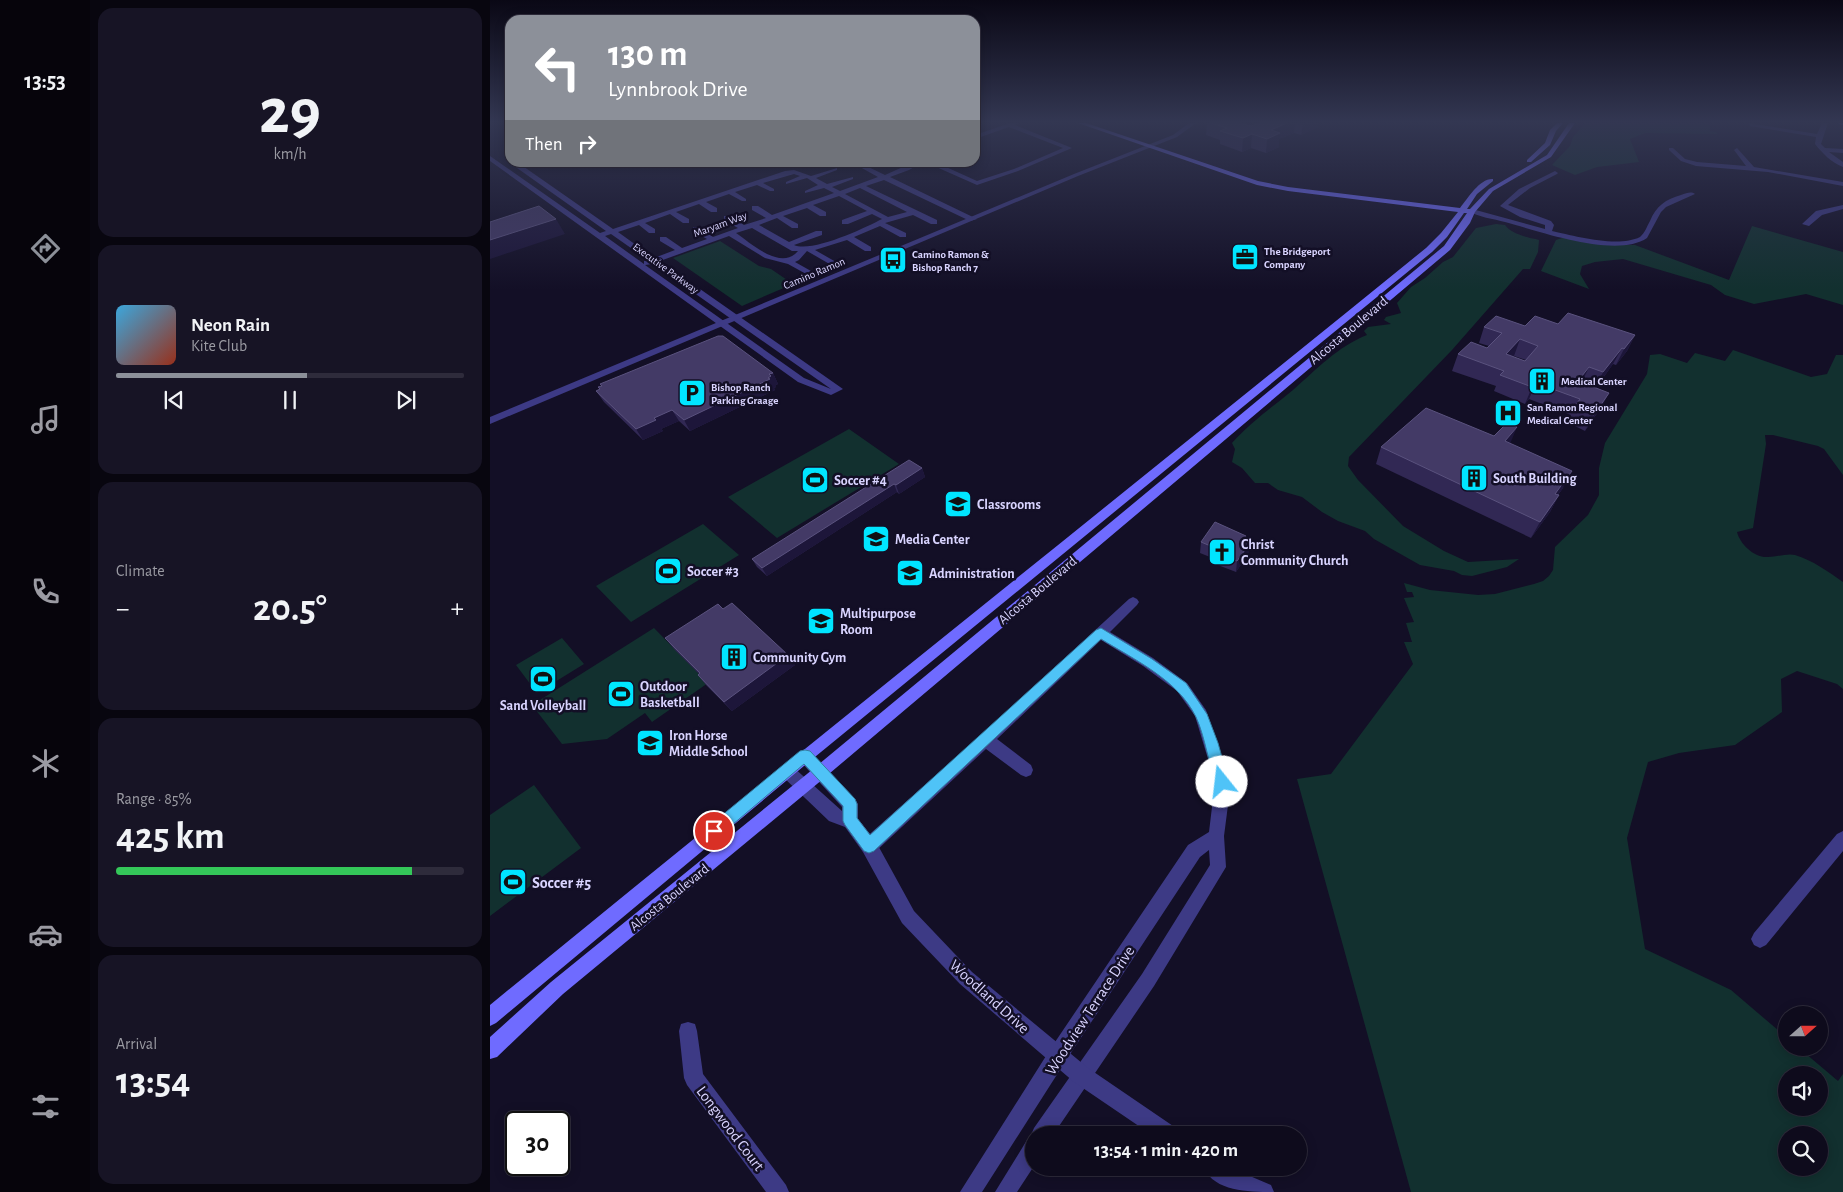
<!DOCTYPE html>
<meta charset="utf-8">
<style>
:root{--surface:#0e0b1c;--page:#171425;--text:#f1f3f6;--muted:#9b9ba3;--line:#2e2b3b;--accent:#8c9099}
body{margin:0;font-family:"Alegreya Sans",sans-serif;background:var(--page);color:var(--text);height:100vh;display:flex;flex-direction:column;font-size:19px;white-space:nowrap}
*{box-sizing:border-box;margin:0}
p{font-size:16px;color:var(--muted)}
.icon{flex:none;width:28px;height:28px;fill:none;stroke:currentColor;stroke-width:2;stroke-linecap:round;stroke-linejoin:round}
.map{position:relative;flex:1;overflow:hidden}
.drawer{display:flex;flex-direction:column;gap:8px;padding:8px;background:#08060f;width:400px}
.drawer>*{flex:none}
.top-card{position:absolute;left:15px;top:15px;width:475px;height:152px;border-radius:15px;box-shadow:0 2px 12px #0003,0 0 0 1px var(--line);background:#8c9099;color:#fff;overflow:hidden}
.needle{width:32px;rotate:69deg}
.tools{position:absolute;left:1288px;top:1006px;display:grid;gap:10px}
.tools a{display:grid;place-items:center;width:50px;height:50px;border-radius:50%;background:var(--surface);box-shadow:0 2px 12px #0003,0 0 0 1px var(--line);font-size:25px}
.speed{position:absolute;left:15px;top:1111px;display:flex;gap:10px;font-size:25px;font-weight:700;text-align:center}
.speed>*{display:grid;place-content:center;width:65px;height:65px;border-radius:50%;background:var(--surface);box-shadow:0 2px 12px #0003,0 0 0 1px var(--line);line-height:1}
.speed .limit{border:2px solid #111;border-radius:8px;background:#fff;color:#111}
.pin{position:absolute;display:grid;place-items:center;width:42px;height:42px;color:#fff;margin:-21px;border:2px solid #fff;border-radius:50%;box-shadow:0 1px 5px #0007}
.me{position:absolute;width:55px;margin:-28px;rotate:344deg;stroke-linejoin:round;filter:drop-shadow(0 0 4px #0008)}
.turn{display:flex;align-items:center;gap:18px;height:105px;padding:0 20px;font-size:22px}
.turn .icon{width:65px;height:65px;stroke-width:2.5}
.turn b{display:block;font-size:35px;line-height:42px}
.then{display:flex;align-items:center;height:48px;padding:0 20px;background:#0003;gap:10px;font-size:19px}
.big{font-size:38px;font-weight:600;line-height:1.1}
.drawer .tile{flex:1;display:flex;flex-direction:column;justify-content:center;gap:8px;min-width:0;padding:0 18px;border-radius:15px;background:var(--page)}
.drawer .dial{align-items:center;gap:0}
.dial b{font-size:65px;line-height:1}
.song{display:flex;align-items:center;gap:15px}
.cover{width:60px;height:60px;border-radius:8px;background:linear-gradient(135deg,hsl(200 70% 55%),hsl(10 70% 35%))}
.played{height:5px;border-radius:2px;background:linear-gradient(90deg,var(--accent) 55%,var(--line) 55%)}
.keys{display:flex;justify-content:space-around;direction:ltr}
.heat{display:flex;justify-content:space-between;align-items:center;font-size:28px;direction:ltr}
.charge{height:8px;border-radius:4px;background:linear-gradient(90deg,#34c759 85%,var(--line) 0)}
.trip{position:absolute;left:535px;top:1126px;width:282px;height:50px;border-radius:25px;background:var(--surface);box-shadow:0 2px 12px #0003,0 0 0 1px var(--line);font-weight:600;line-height:50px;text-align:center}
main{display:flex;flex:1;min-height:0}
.dock{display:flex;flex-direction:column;width:90px;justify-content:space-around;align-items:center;background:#06040b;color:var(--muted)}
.dock .icon{width:35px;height:35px}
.dock .selected{color:var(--accent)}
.dock b{font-size:22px;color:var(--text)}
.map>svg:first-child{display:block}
.green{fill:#12302f;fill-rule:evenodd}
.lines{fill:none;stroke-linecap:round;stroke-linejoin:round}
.minor{fill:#3d3a85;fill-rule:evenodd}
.tertiary{fill:#3d3a85;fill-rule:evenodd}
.secondary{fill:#6f6bff;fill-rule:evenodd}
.wall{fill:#312854;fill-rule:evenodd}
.shaded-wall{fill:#1d163a}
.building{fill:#433a66;stroke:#5a527e;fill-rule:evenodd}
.route{fill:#4fc3f7;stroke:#337fa1}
.labels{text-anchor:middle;stroke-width:5;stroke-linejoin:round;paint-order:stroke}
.far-street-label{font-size:11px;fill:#d9d4ff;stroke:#130f26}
.far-poi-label{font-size:11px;font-weight:bold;fill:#d9d4ff;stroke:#130f26;text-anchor:start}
.street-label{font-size:14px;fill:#d9d4ff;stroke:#130f26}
.poi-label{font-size:14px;font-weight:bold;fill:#d9d4ff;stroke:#130f26;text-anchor:start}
.near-poi-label{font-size:16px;font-weight:bold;fill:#d9d4ff;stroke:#130f26;text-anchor:start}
.near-street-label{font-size:16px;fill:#d9d4ff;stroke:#130f26}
</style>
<main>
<nav class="dock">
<b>13:53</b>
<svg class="icon selected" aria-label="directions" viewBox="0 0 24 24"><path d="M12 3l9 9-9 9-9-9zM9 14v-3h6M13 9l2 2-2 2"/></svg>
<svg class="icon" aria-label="music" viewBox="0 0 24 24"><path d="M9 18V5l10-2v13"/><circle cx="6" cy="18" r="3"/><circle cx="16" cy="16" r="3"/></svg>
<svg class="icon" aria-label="phone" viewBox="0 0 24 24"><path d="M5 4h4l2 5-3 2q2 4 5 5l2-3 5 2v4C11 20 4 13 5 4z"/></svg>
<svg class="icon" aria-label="climate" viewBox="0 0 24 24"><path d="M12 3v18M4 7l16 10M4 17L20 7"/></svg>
<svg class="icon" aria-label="car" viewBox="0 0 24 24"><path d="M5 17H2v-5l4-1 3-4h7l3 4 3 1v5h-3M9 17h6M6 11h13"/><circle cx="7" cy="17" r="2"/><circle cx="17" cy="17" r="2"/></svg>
<svg class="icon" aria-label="filters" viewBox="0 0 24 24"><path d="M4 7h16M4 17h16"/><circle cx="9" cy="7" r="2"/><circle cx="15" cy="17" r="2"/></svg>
</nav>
<section class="drawer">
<div class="tile dial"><b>29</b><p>km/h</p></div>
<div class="tile">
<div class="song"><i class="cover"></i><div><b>Neon Rain</b><p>Kite Club</p></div></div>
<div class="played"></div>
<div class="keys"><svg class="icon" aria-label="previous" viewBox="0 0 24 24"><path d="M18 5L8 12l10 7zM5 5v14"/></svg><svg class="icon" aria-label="pause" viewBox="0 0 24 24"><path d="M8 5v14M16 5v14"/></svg><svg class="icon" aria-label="next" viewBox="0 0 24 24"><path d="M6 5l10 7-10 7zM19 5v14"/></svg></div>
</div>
<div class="tile"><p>Climate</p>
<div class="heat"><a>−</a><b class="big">20.5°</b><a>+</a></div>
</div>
<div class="tile"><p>Range · 85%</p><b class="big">425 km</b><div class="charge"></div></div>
<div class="tile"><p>Arrival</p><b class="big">13:54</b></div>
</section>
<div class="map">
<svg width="1353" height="1192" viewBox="0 0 1353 1192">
<rect width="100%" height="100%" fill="#130f26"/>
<path class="green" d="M1095,123H1219L1220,131L1226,132L1228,134L1155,133L1140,139L1149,162L1107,167L1085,175L1062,165L1080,146L1083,137Z
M1006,224L1015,225C1019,231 1029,235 1037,237C1041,239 1044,238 1049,240L1048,252L1040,269H1033L962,350L859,457L858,466L868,480L913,526L954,551L978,562L1029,559L1017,567L982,576L972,575L964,571L930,565L884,539L875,531L848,521L832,512L812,497L788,490L778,483H765L752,468L742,462L745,449L742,443C761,422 781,408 803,390C827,369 847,347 877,335L874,331L878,327L901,324L894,320L896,317L911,313L907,303L921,287L935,278L953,262L963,257L986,228Z
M1262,226L1353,252V305L1316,294L1264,304L1235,295L1221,285L1133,259L1105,262L1092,266L1090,274L1099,289L1051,271L1066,240L1075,237L1123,245H1145L1239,280Z
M230,241L269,266L281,269L303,284L252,306L183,258Z
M1243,350L1321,377L1337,374L1346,355H1353V475L1334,449L1328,446L1283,435H1275L1276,444L1263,528L1247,532C1250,544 1264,558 1278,557C1287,557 1297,553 1305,555C1322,560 1339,572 1353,582V689L1347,684L1307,671L1291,679L1292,712L1245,745L1189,753L1158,762L1137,838L1155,949L1241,990L1296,1037V1048H1309L1348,1081L1353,1074V1192H921L807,779L841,774L923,664L914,642H922L916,623L924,622L914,598L924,597L922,592H917L914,583L940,590L988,595L1005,594L1044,584L1053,581L1059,576L1063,570L1065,547L1098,515L1109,495V468L1115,443L1157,374L1160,355L1170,354L1197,363L1205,353L1235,361ZM1296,1075H1329V1108H1296ZM1296,1135H1329V1168H1296Z
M359,429L409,464L287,538L238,497Z
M213,524L249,555L141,622L106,586Z
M164,628L218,683L162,722L155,713L117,739L72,744L42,705Z
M72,638L94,664L47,693L26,665Z
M44,785L91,848L0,916V815Z"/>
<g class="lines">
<path class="minor" d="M520,123H528L525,125L582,148L528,171L487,185L435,162H445L487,181L524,169L573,148L519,127L485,139V135Z
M1258,123L1327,134L1332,123H1338L1331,144L1335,148L1353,149V153L1339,152L1353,162V167C1341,162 1333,154 1325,144L1326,137L1260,126Z
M1179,148H1183L1195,159L1207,162L1256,166L1244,150L1247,148L1264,167L1353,182V186L1278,172L1206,166L1191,161L1179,150Z
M0,156L110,233L116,231L20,163V161V162H27L123,229L295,171L304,170L321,176L347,168V170L326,178L337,184L363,177V179L342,187L350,191L388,177L361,162H368L395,175L424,162H433L419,170L400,177L487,219L480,221L394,180L376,186L447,220V224H441L423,215L395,223L416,233V237H410L390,226L364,237L381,247V251H375L357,240L325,250L346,262L347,264L343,266L317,251L309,260L305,262L321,271L322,273L318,275L298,264L275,258L239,236L170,261L353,389L341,395L308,382L0,161ZM304,174L310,176L296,182V184L317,178L328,185L315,191V193L334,188L344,193L282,215L268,206H262V210L276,218L254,225L240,216H234V220L248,228L223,237L209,227H203V231L217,239L192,248L176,237H170V241L185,250L164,258L128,232L149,225L159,233H165V229L155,223L180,214L193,223H199V219L186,212L209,204L221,212H227V208L216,202L239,194L252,201H256V199L245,192L267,185L280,191H284V189L273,183ZM370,188L417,212L398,217L355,194ZM349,196L377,211L352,220V224H358L382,214L392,219C375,228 322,253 304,245L332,235V231H326L299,242L269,225L287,218L302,228H308V224L293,216L317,208L330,216H336V212L323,205ZM262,228L302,251H308C291,271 262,244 246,233ZM121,234L158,260L154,261V264L115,236ZM163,264L341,389L314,378L155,265Z
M1065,171L1068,173L1067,174L1040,188L1018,205L1061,221L1064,225L1062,231C1084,236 1128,248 1150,237C1155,233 1157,226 1160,221C1166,206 1176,199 1191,195C1197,193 1201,191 1205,194L1176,207L1171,212L1157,238C1126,259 1049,231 1015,222C1004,219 988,217 978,211L982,209L1055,229V225L1030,217L1010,206L1029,189Z
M1353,205V209L1332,215L1319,226L1312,224L1326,211Z
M643,597L647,599L649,602L647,605L620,632L663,658L697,683L716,710L741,782L734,836L736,867L664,986L563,1135H544V1166L527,1192H505L537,1140L542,1138L541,1135L544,1128L652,974L720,865L719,850L710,857L575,1062L492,1192H470L561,1048L698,845L719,832L725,782L705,716L687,691L653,666L611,640L507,739L541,765L543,770L541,775L536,777L531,775L496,749L385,852L379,854L373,852L371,846L373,840L491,735L639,599Z
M1353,831V851L1276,945L1270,948L1264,945L1261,939L1264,933L1347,834Z
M198,1022L205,1024L207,1031L213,1074L296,1185L299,1192H276L197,1085L194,1078L189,1031L191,1024Z"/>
<path class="tertiary" d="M699,123H706L687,137L588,176L0,424V417L584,174L683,135Z
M315,749L320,751L365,799L368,804V819L385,840L424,911L482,972L598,1068L686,1128L689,1135H662L584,1082L470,984L412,923L373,852L355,827L339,821L292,776L290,771L292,766L297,764L302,766L352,811V807L310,761L308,756L310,751Z
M714,1168H741L781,1185L784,1192C760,1192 725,1192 714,1168Z"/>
<path class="secondary" d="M588,123H596L768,181L798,187L970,208C978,198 990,178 1003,179V181L987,194L977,209H980L999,189L1057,155L1079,123H1085L1061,157L1003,191L985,212L980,223L960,250L327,784L73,994L7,1057L0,1059V1037L61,982L317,774L954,246L977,213H974L957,237L942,252L320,761L6,1023L0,1026V1005C310,751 624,501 936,248L951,233L968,212L798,191L767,185Z
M1067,123H1073L1066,131L1060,145L1041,162H1037V160L1055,143L1060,130Z
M1348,123H1353V125L1349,124Z"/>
</g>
<path class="wall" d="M717,123H750L761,126L769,123H828V127L811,135L804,133L789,139V147L776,153L761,148L752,152L730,144V140L716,135Z
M1068,324L1145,335L1137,351L1126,365L1123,364L1106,388L1119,393L1110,409L1095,431L1077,422L1081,415L1039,399L1035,404L1004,391L1006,386L962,371L968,354L997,348L999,346L989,343L994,327L1035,326ZM1024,356L1036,360L1035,361L1023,357Z
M283,373L288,384L286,385V387L284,388L285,390L200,431L189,421L171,429L173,431L153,440L114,402L106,391L110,389Z
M1020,443L1073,488L1068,495H1069L1060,512L1041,538L886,464L891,447Z
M432,468L435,477L409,494L407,492L277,576L267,567L262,559Z
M755,541L760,543L758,554L746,572L720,562V557L710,553L711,542Z
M233,609L305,665L242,711L216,685L208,675L209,674L184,649L175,638Z"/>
<path class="shaded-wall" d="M797,123H805L804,133L789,139V147L776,153L777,139L781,130Z
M813,123H828V127L811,135Z
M762,134L761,148L752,152L753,138Z
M66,219L75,234L0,259V240Z
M1145,335L1137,351L1126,365L1134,349Z
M1030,339L1024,356L1010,371L1016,354Z
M1132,348L1123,364L1105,389L1113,372Z
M1099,367L1091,384L1080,397L1088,381Z
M283,373L288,384L286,385V387L284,388L285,390L200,431L194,420L278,378L279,374Z
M1046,383L1039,399L1035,404L1042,387Z
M1119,393L1110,409L1095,431L1104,415Z
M182,410L189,421L171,429L173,431L153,440L146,429L164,418Z
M1027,427L1020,444L1015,441Z
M432,468L435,477L409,494L406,485Z
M1082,471L1073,488L1057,510L1065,494Z
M404,484L407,492L277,576L272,568Z
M1069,495L1060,512L1041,538L1050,522Z
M760,543L758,554L746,572L747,561Z
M298,655L305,665L242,711L234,702Z"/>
<path class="building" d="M720,123H750L761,126L769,123H797L781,130L790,133L777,139L762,134L753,138L730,131L737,128Z
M49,206L66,219L0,240V222Z
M1078,313L1145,335L1134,349L1132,348L1113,372L1099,367L1088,381L1119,393L1104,415L1085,406L1090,399L1046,383L1042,387L1010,375L1014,371L968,354L981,342L997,348L1012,333L994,327L1006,316L1035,326L1045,316L1068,324ZM1030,339L1048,346L1035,361L1016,354Z
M228,336H233L283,373L279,374L281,376L278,378L280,379L194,420L182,410L164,418L166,420L146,429L106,391L110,389L108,387L112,386L110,384Z
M936,408L1004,436L1017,423L1027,427L1015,441L1082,471L1065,494L1069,495L1050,522L891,447Z
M419,460L432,468L406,485L404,484L272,568L262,559Z
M725,522L756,536L753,540L760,543L747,561L721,551L723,547L711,542Z
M242,603L298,655L234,702L208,675L210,673L175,638L228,604L233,609Z"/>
<linearGradient id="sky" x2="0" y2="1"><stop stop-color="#0a0815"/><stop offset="0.42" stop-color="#333752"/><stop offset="1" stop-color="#333752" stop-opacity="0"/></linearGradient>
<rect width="1353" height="290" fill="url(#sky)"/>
<path class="route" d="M611,628L662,659L696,683L717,714L728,743L739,782L737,787L732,789L728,787C718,765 716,739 706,717C688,680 645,660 611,639L384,851L379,853L374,851L355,825L353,821V806L314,764L229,836L224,838L219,836L217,831L219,826L310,751L315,750L320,751L365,799L367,804V818L380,835L606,630Z"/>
<defs>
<g id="office-square" transform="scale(1.4375)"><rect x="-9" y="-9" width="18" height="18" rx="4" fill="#00e5ff" stroke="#130f26"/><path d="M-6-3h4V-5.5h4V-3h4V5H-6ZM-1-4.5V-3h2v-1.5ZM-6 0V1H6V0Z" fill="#111"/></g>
<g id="bus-square" transform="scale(1.4375)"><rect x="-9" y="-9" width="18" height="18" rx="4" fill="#00e5ff" stroke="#130f26"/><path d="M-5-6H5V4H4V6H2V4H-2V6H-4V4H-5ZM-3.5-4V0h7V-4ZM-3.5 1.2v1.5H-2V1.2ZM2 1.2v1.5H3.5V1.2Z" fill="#111"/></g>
<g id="building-square" transform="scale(1.4375)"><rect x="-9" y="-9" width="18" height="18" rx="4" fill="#00e5ff" stroke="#130f26"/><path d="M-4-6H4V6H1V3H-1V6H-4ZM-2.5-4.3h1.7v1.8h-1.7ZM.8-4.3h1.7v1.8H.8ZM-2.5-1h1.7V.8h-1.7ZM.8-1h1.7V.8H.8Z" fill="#111"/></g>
<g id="parking-square" transform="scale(1.4375)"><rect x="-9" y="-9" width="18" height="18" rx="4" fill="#00e5ff" stroke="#130f26"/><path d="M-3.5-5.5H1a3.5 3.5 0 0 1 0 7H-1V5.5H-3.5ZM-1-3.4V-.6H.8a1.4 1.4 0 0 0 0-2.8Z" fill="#111"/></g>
<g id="hospital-square" transform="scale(1.4375)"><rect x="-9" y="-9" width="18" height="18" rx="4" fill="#00e5ff" stroke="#130f26"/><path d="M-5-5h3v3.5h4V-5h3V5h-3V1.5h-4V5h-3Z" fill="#111"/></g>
<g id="stadium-square" transform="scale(1.4375)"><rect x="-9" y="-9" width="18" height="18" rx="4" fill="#00e5ff" stroke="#130f26"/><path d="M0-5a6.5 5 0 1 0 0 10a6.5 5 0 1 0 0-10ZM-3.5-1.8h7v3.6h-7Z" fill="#111"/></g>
<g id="school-square" transform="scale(1.4375)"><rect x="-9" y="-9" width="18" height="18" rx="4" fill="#00e5ff" stroke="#130f26"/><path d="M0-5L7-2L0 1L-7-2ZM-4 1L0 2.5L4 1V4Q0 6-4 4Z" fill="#111"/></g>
<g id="church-square" transform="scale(1.4375)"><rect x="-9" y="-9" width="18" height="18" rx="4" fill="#00e5ff" stroke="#130f26"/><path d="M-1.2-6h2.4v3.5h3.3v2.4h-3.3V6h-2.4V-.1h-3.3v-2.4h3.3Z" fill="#111"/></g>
</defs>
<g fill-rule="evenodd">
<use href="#office-square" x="755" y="257"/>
<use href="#bus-square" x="403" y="260"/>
<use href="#building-square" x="1052" y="381"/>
<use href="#parking-square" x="202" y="393"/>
<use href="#hospital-square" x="1018" y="413"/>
<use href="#building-square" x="984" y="478"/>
<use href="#stadium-square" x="325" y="480"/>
<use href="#school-square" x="468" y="504"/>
<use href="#school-square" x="386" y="539"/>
<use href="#church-square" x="732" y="552"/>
<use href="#stadium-square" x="178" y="571"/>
<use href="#school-square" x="420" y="573"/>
<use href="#school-square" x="331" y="621"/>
<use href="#building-square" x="244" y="657"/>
<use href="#stadium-square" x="53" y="679"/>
<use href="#stadium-square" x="131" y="694"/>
<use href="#school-square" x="160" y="743"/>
<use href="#stadium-square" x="23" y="882"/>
</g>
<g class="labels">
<g class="far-street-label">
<text transform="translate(230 224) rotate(-20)" y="4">Maryam Way</text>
<text transform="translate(176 268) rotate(36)" y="4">Executive Parkway</text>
<text transform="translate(324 273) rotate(-23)" y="4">Camino Ramon</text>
</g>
<g class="far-poi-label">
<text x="774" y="255">The Bridgeport<tspan x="774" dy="13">Company</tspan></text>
<text x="422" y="258">Camino Ramon &amp;<tspan x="422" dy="13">Bishop Ranch 7</tspan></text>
<text x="1071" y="385">Medical Center</text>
<text x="221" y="391">Bishop Ranch<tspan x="221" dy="13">Parking Graage</tspan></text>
<text x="1037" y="411">San Ramon Regional<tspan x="1037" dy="13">Medical Center</tspan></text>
</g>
<g class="street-label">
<text transform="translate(858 330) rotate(-40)" y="5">Alcosta Boulevard</text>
<text transform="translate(547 590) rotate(-40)" y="5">Alcosta Boulevard</text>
<text transform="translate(179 897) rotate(-39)" y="5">Alcosta Boulevard</text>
</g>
<g class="poi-label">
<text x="1003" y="483">South Building</text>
<text x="344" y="485">Soccer #4</text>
<text x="487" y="509">Classrooms</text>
<text x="405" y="544">Media Center</text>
<text x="751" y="549">Christ<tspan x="751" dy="16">Community Church</tspan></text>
<text x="197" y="576">Soccer #3</text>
<text x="439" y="578">Administration</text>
<text x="350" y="618">Multipurpose<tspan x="350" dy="16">Room</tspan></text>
<text x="263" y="662">Community Gym</text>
<text x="150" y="691">Outdoor<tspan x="150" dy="16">Basketball</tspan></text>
<text x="53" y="710" text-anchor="middle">Sand Volleyball</text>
<text x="179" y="740">Iron Horse<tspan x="179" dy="16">Middle School</tspan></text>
</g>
<g class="near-poi-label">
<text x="42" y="888">Soccer #5</text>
</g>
<g class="near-street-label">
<text transform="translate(500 996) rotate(42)" y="6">Woodland Drive</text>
<text transform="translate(599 1010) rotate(-57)" y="6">Woodview Terrace Drive</text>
<text transform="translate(241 1128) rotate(53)" y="6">Longwood Court</text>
</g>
</g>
</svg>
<div class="tools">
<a><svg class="needle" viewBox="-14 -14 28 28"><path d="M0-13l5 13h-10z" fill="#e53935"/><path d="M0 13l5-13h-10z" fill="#9b9ba3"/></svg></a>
<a><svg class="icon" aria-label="sound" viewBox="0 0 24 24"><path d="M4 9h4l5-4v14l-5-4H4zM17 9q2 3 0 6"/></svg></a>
<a><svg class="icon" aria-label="search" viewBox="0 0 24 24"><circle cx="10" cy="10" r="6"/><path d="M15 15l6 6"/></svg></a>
</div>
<div class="speed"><div class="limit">30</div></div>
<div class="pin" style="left:224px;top:831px;background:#d93025"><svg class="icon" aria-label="arrive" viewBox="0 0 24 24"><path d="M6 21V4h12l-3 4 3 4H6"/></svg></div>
<svg class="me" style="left:732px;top:782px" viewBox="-20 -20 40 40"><circle r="19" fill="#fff"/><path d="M0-13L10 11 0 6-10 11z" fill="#4fc3f7"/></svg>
<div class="trip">13:54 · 1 min · 420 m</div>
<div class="top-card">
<div class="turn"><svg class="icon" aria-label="left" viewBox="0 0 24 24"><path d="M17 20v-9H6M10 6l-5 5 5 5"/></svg><div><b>130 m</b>Lynnbrook Drive</div></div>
<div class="then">Then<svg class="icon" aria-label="right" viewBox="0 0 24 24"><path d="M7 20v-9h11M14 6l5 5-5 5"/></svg></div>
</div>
</div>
</main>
